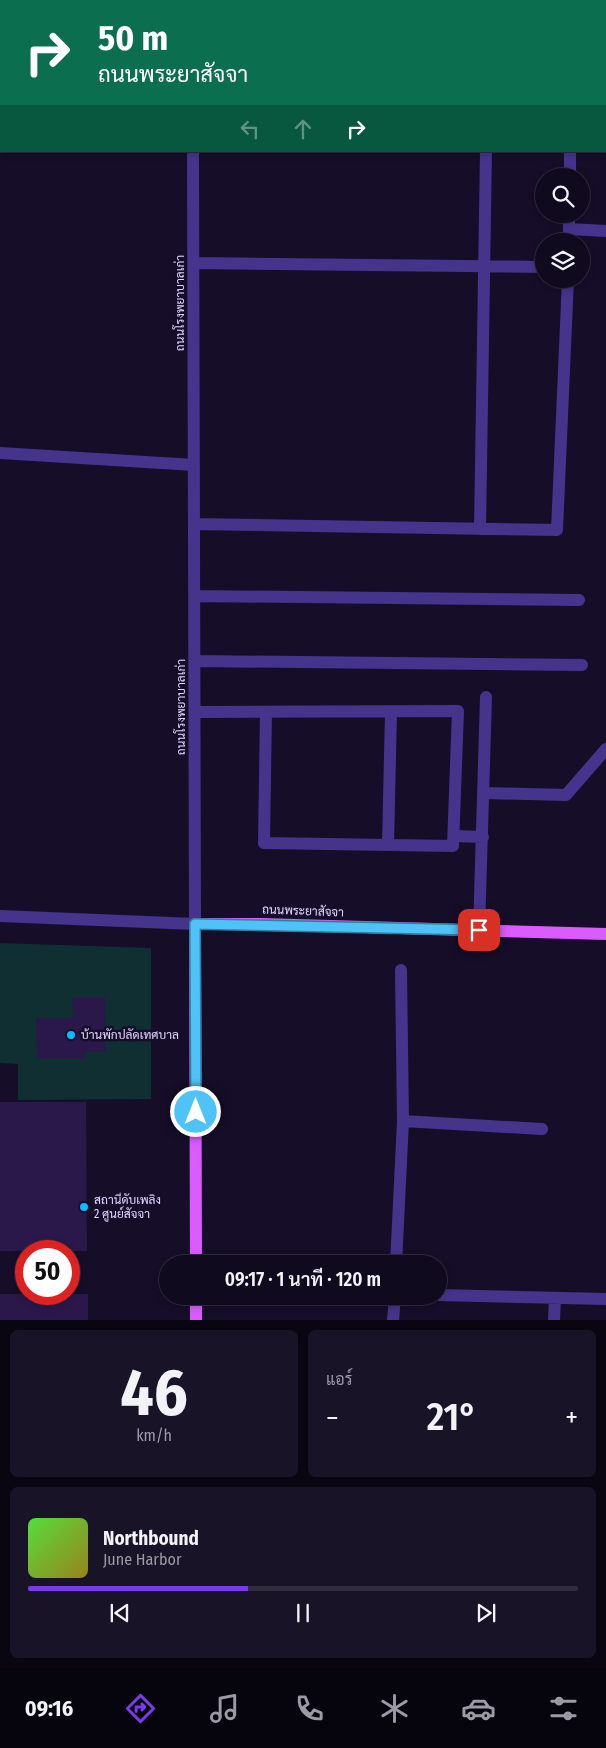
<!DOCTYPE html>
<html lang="th">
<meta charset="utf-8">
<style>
:root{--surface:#100a1f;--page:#191328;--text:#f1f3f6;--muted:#9c9aa4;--line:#302b3d;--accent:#7c3aed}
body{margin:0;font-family:"Fira Sans Condensed",Sarabun,sans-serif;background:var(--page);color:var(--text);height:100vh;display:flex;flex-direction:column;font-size:19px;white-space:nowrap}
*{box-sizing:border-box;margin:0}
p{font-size:16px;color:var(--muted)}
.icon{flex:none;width:28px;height:28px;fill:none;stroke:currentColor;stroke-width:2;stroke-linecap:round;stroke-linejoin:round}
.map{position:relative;height:1320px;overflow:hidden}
.sheet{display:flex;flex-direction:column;gap:10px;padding:10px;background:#090611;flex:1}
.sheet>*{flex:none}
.hud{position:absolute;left:0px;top:0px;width:606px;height:152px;box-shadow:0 2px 8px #0003,0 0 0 1px var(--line);background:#0b6e4f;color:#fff;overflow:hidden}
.fabs{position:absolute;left:535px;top:168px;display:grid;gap:10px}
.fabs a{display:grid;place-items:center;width:55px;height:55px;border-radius:50%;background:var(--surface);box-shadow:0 2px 8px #0003,0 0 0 1px var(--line);font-size:25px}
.speed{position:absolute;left:15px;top:1240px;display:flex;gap:10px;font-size:25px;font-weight:700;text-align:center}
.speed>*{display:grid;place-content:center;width:65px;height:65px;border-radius:50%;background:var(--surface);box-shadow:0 2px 8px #0003,0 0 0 1px var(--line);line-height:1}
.speed .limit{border:8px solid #d22;background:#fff;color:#111}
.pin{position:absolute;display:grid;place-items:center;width:42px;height:42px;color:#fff;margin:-21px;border-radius:10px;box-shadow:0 2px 8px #0006}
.me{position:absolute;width:55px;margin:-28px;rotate:0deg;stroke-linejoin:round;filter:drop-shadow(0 0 4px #0008)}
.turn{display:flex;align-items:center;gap:18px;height:105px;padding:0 15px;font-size:22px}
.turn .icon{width:65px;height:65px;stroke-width:2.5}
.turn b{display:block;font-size:35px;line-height:42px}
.lanes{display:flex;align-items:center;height:48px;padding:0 15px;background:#0003;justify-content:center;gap:25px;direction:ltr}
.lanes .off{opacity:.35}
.big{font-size:38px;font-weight:600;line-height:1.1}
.sheet .card{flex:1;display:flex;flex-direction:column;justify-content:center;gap:8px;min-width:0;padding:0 18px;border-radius:8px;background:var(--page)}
.sheet .dial{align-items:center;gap:0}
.dial b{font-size:65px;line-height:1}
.song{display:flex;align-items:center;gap:15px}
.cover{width:60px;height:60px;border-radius:8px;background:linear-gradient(135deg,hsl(110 70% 55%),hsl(50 70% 35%))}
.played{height:5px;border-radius:2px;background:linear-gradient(90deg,var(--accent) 40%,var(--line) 40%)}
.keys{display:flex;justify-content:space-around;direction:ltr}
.heat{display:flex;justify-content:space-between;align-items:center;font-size:28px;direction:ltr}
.sheet .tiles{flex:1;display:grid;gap:10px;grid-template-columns:1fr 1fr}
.card:last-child{grid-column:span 2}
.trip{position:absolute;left:159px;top:1255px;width:288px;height:50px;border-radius:25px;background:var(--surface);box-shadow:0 2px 8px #0003,0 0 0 1px var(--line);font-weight:600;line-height:50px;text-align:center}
.tabs{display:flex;height:80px;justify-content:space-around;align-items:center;background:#06040c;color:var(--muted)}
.tabs .icon{width:35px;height:35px}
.tabs .selected{color:var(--accent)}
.tabs b{font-size:22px;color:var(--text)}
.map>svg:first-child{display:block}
.green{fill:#102f33}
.building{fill:#2a184b}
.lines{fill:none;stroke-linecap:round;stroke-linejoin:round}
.minor{stroke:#45348c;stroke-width:12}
.major{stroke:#da5cff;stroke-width:12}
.route-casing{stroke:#337fa1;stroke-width:12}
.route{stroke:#4fc3f7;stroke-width:9}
.poi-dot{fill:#01c0ff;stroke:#160d29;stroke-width:2}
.labels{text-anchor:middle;stroke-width:5;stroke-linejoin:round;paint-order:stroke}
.street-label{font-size:12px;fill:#e0d5ff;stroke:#160d29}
.poi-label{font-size:12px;fill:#e0d5ff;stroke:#160d29;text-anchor:start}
</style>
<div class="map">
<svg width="606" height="1321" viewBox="0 0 606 1321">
<rect width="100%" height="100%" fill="#160d29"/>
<path class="green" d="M0,943L151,948V1099L18,1100V1064L0,1063Z"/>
<path class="building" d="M72,997H105L106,1052H86L85,1059H37L36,1018H73Z
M0,1102H86L87,1251H0Z
M0,1294H88V1321H0Z"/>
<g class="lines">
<path class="minor" d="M193,0V1
M488,1V0
M572,1V0
M570,176V151
M569,229L606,231
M569,241V214
M194,263L544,267
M0,453L194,465
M194,524L557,530L568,279
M480,529L486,151
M195,596L579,600
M195,661L582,665
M195,712L458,711L453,846L264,843L266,712
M484,793L566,795L606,749
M454,836L483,837
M388,845L391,712
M0,916L195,924L193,151
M479,930L486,697
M403,1121L542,1129
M396,1264L403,1121L401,970
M438,1295L606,1299
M393,1321L395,1296
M554,1321L555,1298"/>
<path class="major" d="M196,1264L195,924H262L606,934
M196,1296V1321"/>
</g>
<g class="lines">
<g class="route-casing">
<path id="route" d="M196,1112L195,924L479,930"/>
</g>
<use href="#route" class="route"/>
</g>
<g class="poi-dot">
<circle cx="71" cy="1035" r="5"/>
<circle cx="84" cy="1207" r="5"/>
</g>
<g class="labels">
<g class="street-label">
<text transform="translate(180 303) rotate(-90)" y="4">ถนนโรงพยาบาลเก่า</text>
<text transform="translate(181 707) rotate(-90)" y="4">ถนนโรงพยาบาลเก่า</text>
<text transform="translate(303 911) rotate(2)" y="4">ถนนพระยาสัจจา</text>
</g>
<g class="poi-label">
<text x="81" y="1039">บ้านพักปลัดเทศบาล</text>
<text x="94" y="1204">สถานีดับเพลิง<tspan x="94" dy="14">2 ศูนย์สัจจา</tspan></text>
</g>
</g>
</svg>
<div class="fabs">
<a><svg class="icon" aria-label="search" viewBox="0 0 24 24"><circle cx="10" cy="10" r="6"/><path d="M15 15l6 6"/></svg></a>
<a><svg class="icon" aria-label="layers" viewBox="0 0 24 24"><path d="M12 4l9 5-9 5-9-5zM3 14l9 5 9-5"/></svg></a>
</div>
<div class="speed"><div class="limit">50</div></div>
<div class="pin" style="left:479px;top:930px;background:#d93025"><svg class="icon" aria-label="arrive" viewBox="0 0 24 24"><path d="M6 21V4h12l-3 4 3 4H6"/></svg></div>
<svg class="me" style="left:196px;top:1112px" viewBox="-20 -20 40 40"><circle r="17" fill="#4fc3f7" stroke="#fff" stroke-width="3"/><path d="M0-11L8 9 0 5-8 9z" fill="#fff"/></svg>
<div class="trip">09:17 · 1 นาที · 120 m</div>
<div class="hud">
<div class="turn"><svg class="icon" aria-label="right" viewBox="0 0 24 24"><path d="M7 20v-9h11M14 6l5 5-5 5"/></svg><div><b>50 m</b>ถนนพระยาสัจจา</div></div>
<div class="lanes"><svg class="icon off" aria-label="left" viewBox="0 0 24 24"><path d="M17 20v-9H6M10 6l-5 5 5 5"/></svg><svg class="icon off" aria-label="ahead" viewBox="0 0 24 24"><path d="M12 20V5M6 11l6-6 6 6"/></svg><svg class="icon" aria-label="right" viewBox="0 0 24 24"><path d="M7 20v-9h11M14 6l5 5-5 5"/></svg></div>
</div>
</div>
<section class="sheet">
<div class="tiles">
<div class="card dial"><b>46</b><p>km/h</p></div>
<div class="card"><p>แอร์</p>
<div class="heat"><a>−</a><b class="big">21°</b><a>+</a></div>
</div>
<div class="card">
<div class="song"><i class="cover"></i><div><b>Northbound</b><p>June Harbor</p></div></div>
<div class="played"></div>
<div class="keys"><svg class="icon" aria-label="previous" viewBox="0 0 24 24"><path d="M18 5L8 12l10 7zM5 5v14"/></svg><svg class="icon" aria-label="pause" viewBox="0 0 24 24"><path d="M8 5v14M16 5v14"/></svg><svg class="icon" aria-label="next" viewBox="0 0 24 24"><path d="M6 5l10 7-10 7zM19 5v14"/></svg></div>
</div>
</div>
</section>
<nav class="tabs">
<b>09:16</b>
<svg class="icon selected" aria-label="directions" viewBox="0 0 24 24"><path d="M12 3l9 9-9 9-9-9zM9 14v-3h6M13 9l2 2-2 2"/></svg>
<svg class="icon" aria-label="music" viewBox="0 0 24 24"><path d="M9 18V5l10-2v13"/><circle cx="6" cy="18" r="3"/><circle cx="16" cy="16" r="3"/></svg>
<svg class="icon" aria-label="phone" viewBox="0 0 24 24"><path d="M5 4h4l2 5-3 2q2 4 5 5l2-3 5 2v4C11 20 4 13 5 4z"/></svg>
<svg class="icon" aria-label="climate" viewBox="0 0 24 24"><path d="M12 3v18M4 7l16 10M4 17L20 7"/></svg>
<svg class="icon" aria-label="car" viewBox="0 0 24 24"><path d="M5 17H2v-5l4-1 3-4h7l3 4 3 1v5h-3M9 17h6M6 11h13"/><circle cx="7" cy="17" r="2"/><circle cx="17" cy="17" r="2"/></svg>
<svg class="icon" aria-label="filters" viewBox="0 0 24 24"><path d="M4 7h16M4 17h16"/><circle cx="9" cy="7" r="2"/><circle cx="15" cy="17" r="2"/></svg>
</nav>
